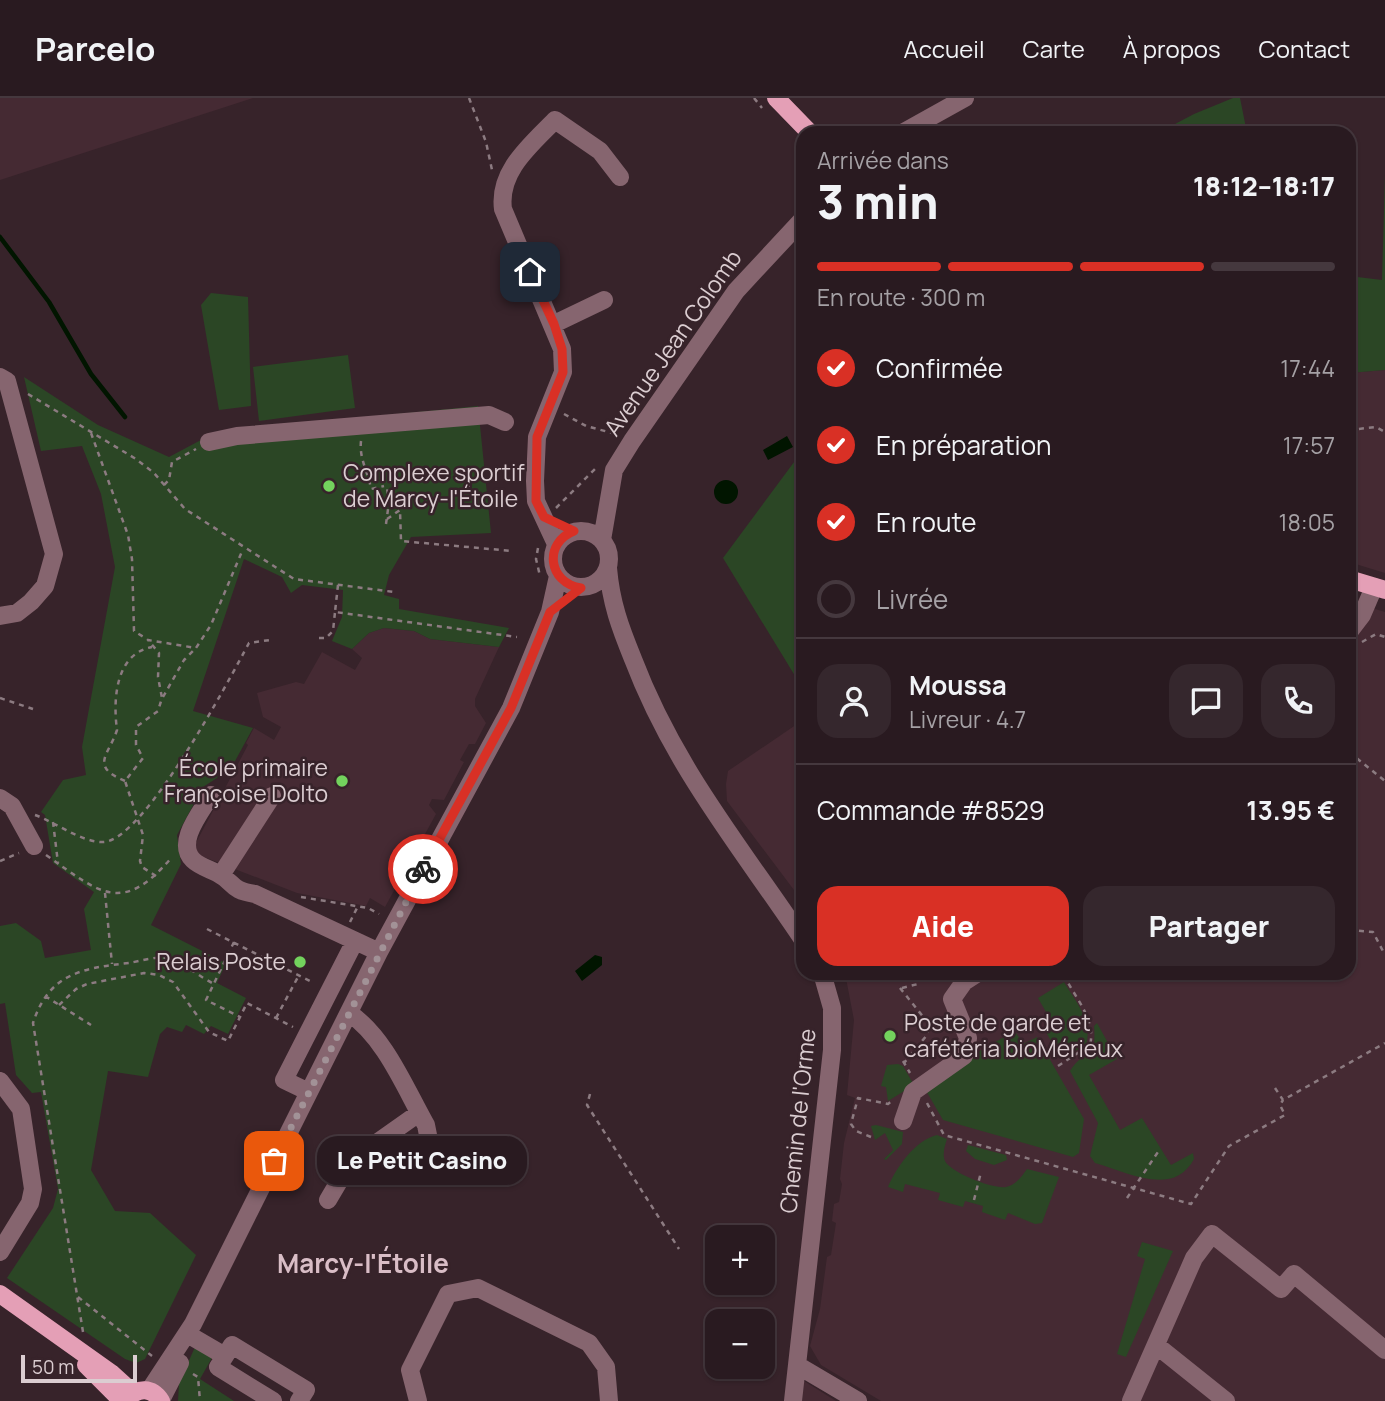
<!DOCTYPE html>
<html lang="fr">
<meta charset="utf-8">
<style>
:root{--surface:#291a20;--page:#35272d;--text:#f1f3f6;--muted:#a5a1a5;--line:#45383e;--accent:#d93025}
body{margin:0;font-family:Manrope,sans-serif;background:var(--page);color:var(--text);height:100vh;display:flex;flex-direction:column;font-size:26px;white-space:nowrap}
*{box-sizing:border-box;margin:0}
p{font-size:23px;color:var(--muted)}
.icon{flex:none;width:38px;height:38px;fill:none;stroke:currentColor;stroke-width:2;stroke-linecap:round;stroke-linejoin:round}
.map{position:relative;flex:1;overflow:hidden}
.sheet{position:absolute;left:796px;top:28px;width:560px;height:854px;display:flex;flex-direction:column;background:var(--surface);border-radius:21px;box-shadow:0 2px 5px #0004,0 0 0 2px var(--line)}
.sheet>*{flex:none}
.fabs{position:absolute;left:705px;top:1127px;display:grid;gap:14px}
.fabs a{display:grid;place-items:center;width:70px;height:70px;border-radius:14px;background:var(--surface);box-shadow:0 2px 5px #0004,0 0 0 2px var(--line);font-size:35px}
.scale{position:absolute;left:21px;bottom:18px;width:116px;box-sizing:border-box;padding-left:7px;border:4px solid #dbcdd1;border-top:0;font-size:19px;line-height:24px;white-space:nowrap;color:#dbcdd1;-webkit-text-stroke:5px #37232a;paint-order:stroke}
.pin{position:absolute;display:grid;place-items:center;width:60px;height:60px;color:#fff;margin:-30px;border-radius:14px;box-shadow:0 4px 10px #0006}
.courier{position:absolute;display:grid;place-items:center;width:70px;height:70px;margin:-35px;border:5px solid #d93025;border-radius:50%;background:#fff;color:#222;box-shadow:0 2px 9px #0007}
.bubble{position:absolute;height:49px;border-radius:21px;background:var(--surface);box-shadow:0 2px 5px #0004,0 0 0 2px var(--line);font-size:23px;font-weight:800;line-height:49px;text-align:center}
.head em{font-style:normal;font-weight:800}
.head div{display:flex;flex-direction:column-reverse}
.head{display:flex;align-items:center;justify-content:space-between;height:119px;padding:0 21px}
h1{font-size:46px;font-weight:800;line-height:52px}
.bar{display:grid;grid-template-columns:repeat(4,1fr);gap:10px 7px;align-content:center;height:84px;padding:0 21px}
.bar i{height:9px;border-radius:5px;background:var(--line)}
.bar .active{background:var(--accent)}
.bar p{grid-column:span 4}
.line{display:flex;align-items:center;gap:18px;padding:0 21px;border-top:2px solid var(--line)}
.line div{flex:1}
.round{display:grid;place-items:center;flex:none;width:74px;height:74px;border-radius:21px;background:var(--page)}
ol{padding:0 21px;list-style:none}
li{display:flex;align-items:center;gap:21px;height:77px}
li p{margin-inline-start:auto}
li .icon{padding:7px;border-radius:50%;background:var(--accent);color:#fff;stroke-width:4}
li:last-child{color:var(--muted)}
li i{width:38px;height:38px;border:4px solid var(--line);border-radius:50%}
.primary-button{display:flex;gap:14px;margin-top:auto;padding:14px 21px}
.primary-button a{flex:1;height:80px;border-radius:21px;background:var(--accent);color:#fff;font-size:28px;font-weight:800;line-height:80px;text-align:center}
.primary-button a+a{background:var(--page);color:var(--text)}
header{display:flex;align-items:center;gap:42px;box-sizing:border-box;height:98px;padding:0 35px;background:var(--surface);border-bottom:2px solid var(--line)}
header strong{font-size:33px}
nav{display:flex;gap:38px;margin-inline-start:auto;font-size:24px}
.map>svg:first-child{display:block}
.built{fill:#452a33}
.green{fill:#2b4625}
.water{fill:#011500}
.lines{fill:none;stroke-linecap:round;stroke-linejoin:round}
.stream{stroke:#011500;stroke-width:4.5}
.path{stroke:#8c7b81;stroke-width:2.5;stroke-dasharray:5 5;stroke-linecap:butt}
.minor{stroke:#86656f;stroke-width:18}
.major{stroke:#e49fb6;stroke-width:18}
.done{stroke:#a29297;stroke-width:7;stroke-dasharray:0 12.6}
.route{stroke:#d93025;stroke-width:9}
.poi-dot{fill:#73d25d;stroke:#37232a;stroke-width:2.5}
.labels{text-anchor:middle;stroke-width:5;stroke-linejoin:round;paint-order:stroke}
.street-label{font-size:23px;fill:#dbcdd1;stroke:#37232a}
.poi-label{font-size:23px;fill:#dbcdd1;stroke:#37232a;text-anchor:start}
.quarter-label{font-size:26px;font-weight:bold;fill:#d9bdc6;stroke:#37232a}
</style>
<header>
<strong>Parcelo</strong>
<nav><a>Accueil</a><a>Carte</a><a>À propos</a><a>Contact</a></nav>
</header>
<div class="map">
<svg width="1385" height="1303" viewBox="0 0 1385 1303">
<rect width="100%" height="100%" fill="#37232a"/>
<path class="built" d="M 0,0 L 253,0 L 0,82 Z
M 1385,272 L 1385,475 L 1349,464 L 1349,275 Z
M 1349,503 L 1385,514 L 1385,1303 L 881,1303 L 821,1267 L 810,1248 L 820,1211 L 827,1159 L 831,1157 L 836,1125 L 832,1123 L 834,1106 L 839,1104 L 842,1086 L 840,1081 L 844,1045 L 855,1000 L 847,997 L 854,922 L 845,875 L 1349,875 Z
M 384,530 L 414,533 L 430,541 L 499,549 L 475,601 L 475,608 L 486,625 L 475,646 L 469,646 L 460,662 L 464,664 L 444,702 L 432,701 L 429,707 L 436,716 L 385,809 L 370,800 L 366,808 L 297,795 L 191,754 L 248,647 L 246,645 L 254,630 L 274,642 L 281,629 L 263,619 L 257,595 L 296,584 L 304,586 L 322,554 L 355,572 L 362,560 L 352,551 L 369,535 Z
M 803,622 L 803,804 L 727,703 L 726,686 L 728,673 Z
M 804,1283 L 836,1303 L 802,1303 Z"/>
<path class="green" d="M 1233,0 L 1240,0 L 1247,35 L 1158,35 L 1194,16 Z
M 1385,77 L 1385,272 L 1349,275 L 1349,178 L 1382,182 Z
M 211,195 L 248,199 L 251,308 L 219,312 L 201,207 Z
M 348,257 L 355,310 L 259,323 L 253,269 Z
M 24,279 L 98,327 L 169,359 L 216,334 L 478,308 L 491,435 L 411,439 L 389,477 L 384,497 L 399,501 L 399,511 L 509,530 L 499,549 L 430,541 L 414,533 L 384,530 L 369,535 L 352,551 L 332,543 L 342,519 L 343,492 L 302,487 L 291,495 L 282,479 L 244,461 L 193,613 L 253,630 L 228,676 L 222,673 L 217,680 L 203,689 L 177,737 L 181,766 L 151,827 L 226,865 L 217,885 L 246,900 L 228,936 L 211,928 L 204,936 L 186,927 L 182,934 L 167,929 L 160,936 L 148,979 L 108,973 L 91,1072 L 115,1113 L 150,1115 L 196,1157 L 145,1261 L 136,1265 L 125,1261 L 7,1180 L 53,1110 L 58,1091 L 41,994 L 32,995 L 16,977 L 5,905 L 0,906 L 0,828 L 16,825 L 41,843 L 45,860 L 91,852 L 84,811 L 94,794 L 53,765 L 45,717 L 41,714 L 63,682 L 86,677 L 82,649 L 115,469 L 101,396 L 82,348 L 41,353 Z
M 803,352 L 803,591 L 723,460 Z
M 1064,884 C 1076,904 1093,923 1086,947 L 1061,961 L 1046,934 L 1054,928 L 1038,900 Z
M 1097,925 L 1117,961 L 1089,977 L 1120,1032 L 1142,1020 L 1171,1067 L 1193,1055 L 1194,1061 C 1173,1100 1128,1074 1095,1065 L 1090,1058 L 1098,1025 L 1070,973 C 1085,949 1097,963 1094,928 Z
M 1015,933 L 1023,946 L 1037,939 L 1084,1021 L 1079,1055 L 1073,1059 L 943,1022 L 925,991 L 974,956 Z
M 898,966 L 903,968 L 914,987 L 888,1003 L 886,989 L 881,988 L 887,967 Z
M 876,1027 L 903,1034 L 902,1046 L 886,1062 L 884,1061 L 893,1052 L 885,1035 L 875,1042 L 871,1028 Z
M 937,1037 L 947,1041 C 945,1047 942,1056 945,1063 C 951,1075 993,1091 1006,1089 C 1016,1087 1022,1078 1027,1071 L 1059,1079 L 1042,1125 L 1035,1126 L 1008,1115 L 1005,1122 L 982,1114 L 983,1108 L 965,1103 L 963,1109 L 938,1102 L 940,1095 L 905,1086 L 903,1094 L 888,1089 C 896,1070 915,1042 937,1037 Z
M 968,1047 L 1006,1057 L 1007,1062 L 994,1067 L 975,1061 L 966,1053 Z
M 1142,1144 L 1173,1153 L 1126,1259 L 1117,1256 L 1145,1161 L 1137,1158 Z
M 195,1249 L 213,1258 L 200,1281 L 234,1303 L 178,1303 L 179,1285 Z"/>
<path class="water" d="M 787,338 L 793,349 L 768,362 L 763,352 Z
M714 394a12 12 0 1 1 24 0a12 12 0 1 1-24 0Z
M 595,857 L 602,859 L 602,867 L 582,883 L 575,873 Z"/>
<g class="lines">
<path class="stream" d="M 0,139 L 49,204 L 91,276 L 125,319"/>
<path class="path" d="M 469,0 L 486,44 L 492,72
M 754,0 L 762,10
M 955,35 L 971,28 L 979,35
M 28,296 L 136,361 L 154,375 L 185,411 L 294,481 L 394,494
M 564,316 L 586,328 L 616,336
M 1349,332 L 1376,329 L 1385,334
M 91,335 L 128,437 L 132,461 L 134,533 L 147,541
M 361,343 C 359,361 368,373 371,391 L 384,388
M 164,387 L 169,382 L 172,364 L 196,351
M 556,410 L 598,368
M 387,421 L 400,412 L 401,443 L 512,453
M 386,426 L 389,404 L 387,390
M 538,450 L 536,461 L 540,478
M 338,487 L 335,514 L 517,539
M 319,540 L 326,540 L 333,533 L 335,514
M 1362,544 L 1376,536 L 1385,539
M 163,599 L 184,562 L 196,550
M 0,600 L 33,611
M 1349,654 L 1385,683
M 1349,679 L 1357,660
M 125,683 C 89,668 109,657 117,632 C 113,602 115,556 152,549
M 35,717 C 55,724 82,745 104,744 C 145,741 229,582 249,545 L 270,542
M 53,724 L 58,765
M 46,757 C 100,795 122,818 172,759
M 0,763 L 19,755
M 156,778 L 142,769 L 140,763 L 143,737 L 125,683 L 143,660 L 136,647 L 136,629 L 158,613 L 162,600 L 158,579 L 159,555 L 148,542 L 196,550 L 211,527 L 243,451
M 105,795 L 112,866
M 301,799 L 368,810 L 379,816
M 350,824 L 358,808
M 207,831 L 314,885
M 1349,832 L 1373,834 L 1385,857
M 234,844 L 206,902 L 240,919
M 900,890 L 929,926 L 927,937 L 904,965
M 902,890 L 918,886 L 922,875
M 45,898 L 91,927
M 59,907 L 76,891 L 87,886 L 144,875 L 159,877 L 173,884 L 209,934 L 228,943 L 247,905 L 293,929
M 276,920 L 299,877
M 903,963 L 910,975
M 1058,968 L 1090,947 C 1096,924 1078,903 1067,883
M 1275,990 L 1283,1002 L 1385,945
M 590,996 L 587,1007 L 679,1151
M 927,1005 L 944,1037 L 1191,1106 L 1229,1048 L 1285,1017 L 1280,1007 L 1283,1002
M 871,1039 L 856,1033 L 851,1026 L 858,1000 L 888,1006 L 892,1003
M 1127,1100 L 1160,1051
M 974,1102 L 981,1074
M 78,1199 L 152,1258
M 83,1234 L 33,925 C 49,875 83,870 129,865 C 140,863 156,858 167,860 C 182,864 200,879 214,886
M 193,1276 L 198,1279 L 200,1303"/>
<path class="minor" d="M 902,35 L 965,0
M 554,226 L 604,202
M 0,279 L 7,283 L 54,456 L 45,488 L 31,504 L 17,515 L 0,518
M 209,344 L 237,338 L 489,317 L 505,324
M553 461a28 28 0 1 1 56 0a28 28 0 1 1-56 0Z
M 602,442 L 614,372 L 632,343 L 736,193 L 803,121
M 556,446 L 536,403 L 535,383 L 537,339 L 563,274 L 562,251 L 503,111 C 498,73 531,47 555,22 L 600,53 L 620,79
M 608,470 C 611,505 620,529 633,561 C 674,669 740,748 803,842
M 1349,534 L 1362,517 L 1374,489
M 211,697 C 202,713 175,744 193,762 C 199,768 209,771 217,775 C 236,785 229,792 255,796 L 379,854
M 0,700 L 12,708 L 34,748
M 221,777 L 272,698
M 349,915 C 385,939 405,990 426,1027 L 428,1037 L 414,1073
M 0,983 L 21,1011 L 33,1091 L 30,1105 L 0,1154
M 309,994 L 284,982 L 355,843
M 903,1023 L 913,994 L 964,958 L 968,940 L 952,901 L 964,884 L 978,875
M 328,1102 L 351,1063 L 419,1015
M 189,1237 L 225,1258
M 1156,1247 L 1226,1303
M 797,1267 L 858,1303
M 149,1293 L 193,1226 L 379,854 L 511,610 L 550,514 L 558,478
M 161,1302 L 180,1265
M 273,1303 L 218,1269 L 232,1247 L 306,1292 L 299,1303
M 418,1303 L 410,1272 L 448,1196 L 478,1190 L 589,1245 L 606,1269 L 609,1303
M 793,1303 L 832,952 L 832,910 L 822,875
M 1131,1303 L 1194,1160 L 1212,1136 L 1281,1191 L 1294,1176 L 1385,1252"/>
<path class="major" d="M 776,0 L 810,35
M 1349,481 L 1385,492
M 0,1196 L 111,1275 L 133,1295
M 86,1267 L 122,1303
M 127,1301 C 138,1289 152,1289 161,1303"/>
</g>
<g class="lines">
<path class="done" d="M 274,1063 L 423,771"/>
<path class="route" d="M 423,771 L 511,610 L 550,514 L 581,490 C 548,485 543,445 574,433 L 544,419 L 536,403 L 537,339 L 563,274 L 562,251 L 554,226 L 530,174"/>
</g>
<g class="poi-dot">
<circle cx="329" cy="388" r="7"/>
<circle cx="342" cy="683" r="7"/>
<circle cx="300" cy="864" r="7"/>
<circle cx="890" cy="938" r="7"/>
</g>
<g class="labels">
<g class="street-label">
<text transform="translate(673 245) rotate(-55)" y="8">Avenue Jean Colomb</text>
<text transform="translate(798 1023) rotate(-84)" y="8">Chemin de l'Orme</text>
</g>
<g class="poi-label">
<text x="343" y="383">Complexe sportif<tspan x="343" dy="26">de Marcy-l'Étoile</tspan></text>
<text x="328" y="678" text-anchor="end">École primaire<tspan x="328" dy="26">Françoise Dolto</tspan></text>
<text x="286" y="872" text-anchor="end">Relais Poste</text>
<text x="904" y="933">Poste de garde et<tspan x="904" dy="26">cafétéria bioMérieux</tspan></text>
</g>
<g class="quarter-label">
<text x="363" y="1175">Marcy-l'Étoile</text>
</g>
</g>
</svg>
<div class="fabs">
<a>+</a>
<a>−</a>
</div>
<div class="scale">50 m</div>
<div class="pin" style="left:274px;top:1063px;background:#ea580c"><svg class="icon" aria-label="bag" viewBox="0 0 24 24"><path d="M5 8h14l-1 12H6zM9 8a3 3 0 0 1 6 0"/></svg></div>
<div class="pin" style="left:530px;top:174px;background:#1f2937"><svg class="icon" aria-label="home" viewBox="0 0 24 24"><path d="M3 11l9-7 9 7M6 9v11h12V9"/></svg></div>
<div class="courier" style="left:423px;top:771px"><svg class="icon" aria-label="bike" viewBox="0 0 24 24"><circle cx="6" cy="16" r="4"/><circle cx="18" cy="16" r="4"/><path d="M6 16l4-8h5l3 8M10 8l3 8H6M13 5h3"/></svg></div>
<div class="bubble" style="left:317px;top:1038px;width:210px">Le Petit Casino</div>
<section class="sheet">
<div class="head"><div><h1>3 min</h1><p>Arrivée dans</p></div><em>18:12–18:17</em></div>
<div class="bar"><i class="active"></i><i class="active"></i><i class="active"></i><i></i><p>En route · 300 m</p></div>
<ol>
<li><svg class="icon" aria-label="check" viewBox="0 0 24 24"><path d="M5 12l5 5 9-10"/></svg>Confirmée<p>17:44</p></li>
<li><svg class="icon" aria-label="check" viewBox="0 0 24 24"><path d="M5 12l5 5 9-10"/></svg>En préparation<p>17:57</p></li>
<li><svg class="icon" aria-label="check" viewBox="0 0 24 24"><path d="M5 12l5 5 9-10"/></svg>En route<p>18:05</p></li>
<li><i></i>Livrée</li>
</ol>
<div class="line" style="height:126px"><a class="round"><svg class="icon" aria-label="person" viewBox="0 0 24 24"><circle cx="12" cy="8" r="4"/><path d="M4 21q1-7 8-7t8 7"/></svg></a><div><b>Moussa</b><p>Livreur · 4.7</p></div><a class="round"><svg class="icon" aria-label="chat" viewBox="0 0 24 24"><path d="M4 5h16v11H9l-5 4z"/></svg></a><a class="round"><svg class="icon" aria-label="phone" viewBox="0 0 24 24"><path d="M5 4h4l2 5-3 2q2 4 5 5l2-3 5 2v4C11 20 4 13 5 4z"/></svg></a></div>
<div class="line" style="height:91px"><div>Commande #8529</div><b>13.95 €</b></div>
<div class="primary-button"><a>Aide</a><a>Partager</a></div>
</section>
</div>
